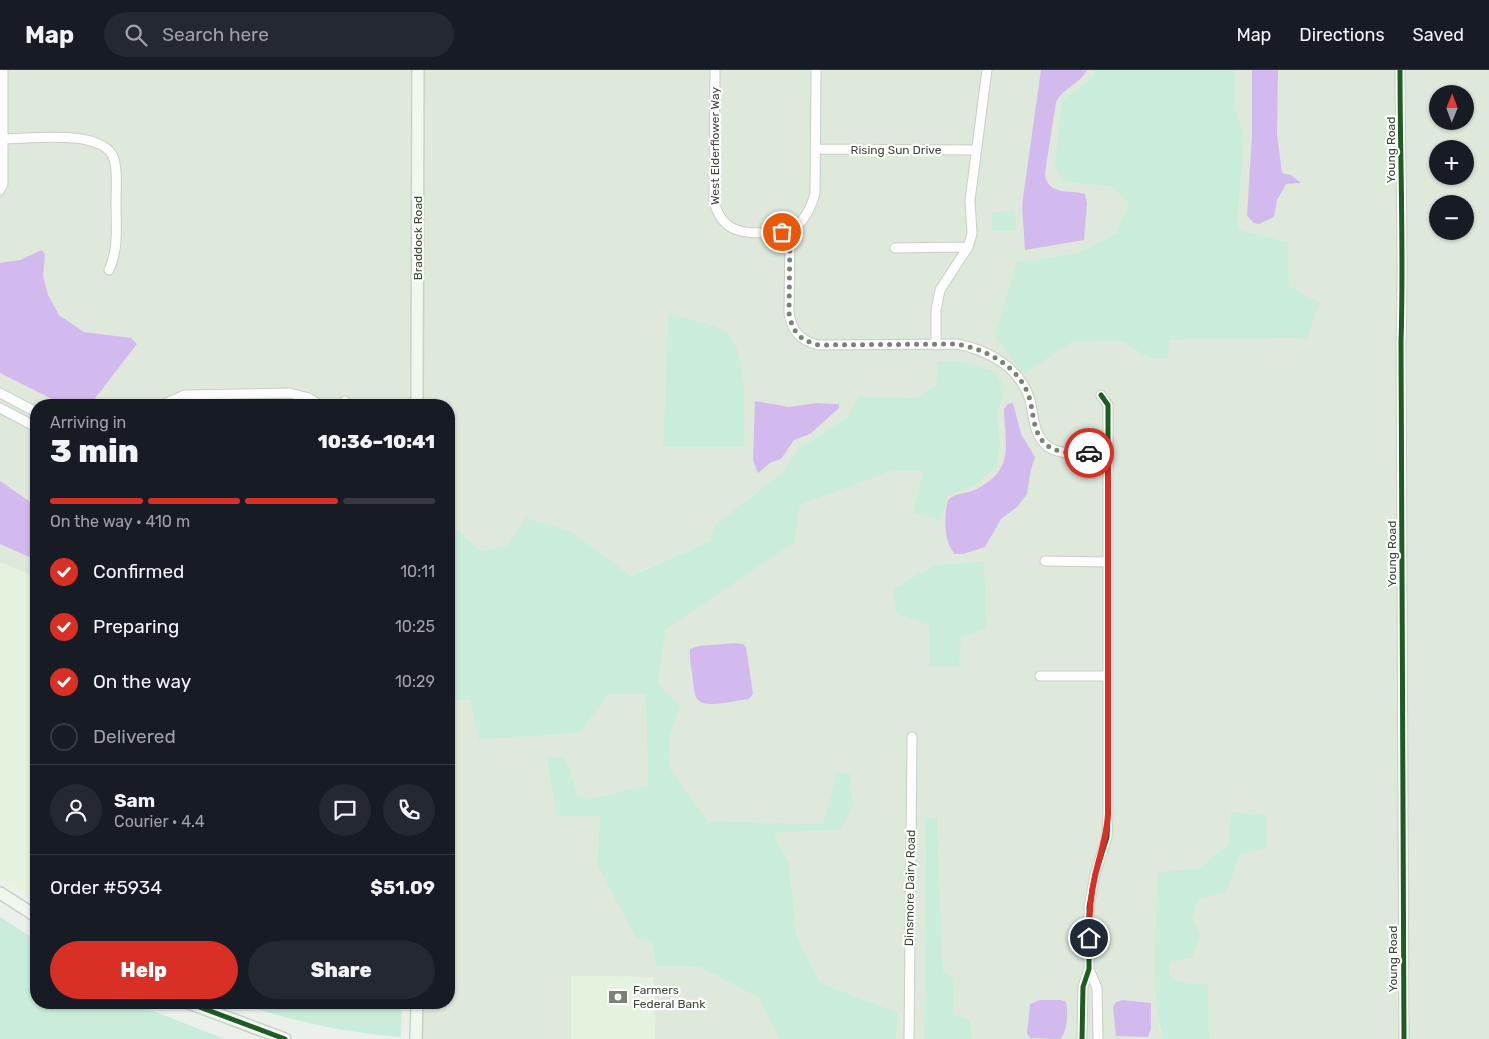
<!DOCTYPE html>
<meta charset="utf-8">
<style>
:root{--surface:#171b24;--page:#242831;--text:#f1f3f6;--muted:#9ea1a6;--line:#363941;--accent:#d93025}
body{margin:0;font-family:Rubik,sans-serif;background:var(--page);color:var(--text);height:100vh;display:flex;flex-direction:column;font-size:19px;white-space:nowrap}
*{box-sizing:border-box;margin:0}
p{font-size:16px;color:var(--muted)}
.icon{flex:none;width:28px;height:28px;fill:none;stroke:currentColor;stroke-width:2;stroke-linecap:round;stroke-linejoin:round}
.map{position:relative;flex:1;overflow:hidden}
.panel{position:absolute;left:30px;top:329px;width:425px;height:610px;display:flex;flex-direction:column;background:var(--surface);border-radius:20px;box-shadow:0 1px 4px #0004}
.panel>*{flex:none}
.needle{width:32px;rotate:1deg}
.buttons{position:absolute;left:1429px;top:15px;display:grid;gap:10px}
.buttons a{display:grid;place-items:center;width:45px;height:45px;border-radius:50%;background:var(--surface);box-shadow:0 1px 4px #0004;font-size:25px}
.pin{position:absolute;display:grid;place-items:center;width:42px;height:42px;color:#fff;margin:-21px;border:2px solid #fff;border-radius:50%;box-shadow:0 1px 5px #0007}
.courier{position:absolute;display:grid;place-items:center;width:50px;height:50px;margin:-25px;border:4px solid #d93025;border-radius:50%;background:#fff;color:#222;box-shadow:0 1px 6px #0007}
.overview em{font-style:normal;font-weight:800}
.overview div{display:flex;flex-direction:column-reverse}
.overview{display:flex;align-items:center;justify-content:space-between;height:85px;padding:0 20px}
h1{font-size:32px;font-weight:800;line-height:38px}
.bar{display:grid;grid-template-columns:repeat(4,1fr);gap:8px 5px;align-content:center;height:60px;padding:0 20px}
.bar i{height:6px;border-radius:4px;background:var(--line)}
.bar .on{background:var(--accent)}
.bar p{grid-column:span 4}
.line{display:flex;align-items:center;gap:12px;padding:0 20px;border-top:1px solid var(--line)}
.line div{flex:1}
.round{display:grid;place-items:center;flex:none;width:52px;height:52px;border-radius:26px;background:var(--page)}
ol{padding:0 20px;list-style:none}
li{display:flex;align-items:center;gap:15px;height:55px}
li p{margin-inline-start:auto}
li .icon{padding:5px;border-radius:50%;background:var(--accent);color:#fff;stroke-width:4}
li:last-child{color:var(--muted)}
li i{width:28px;height:28px;border:2px solid var(--line);border-radius:50%}
.cta{display:flex;gap:10px;margin-top:auto;padding:10px 20px}
.cta a{flex:1;height:58px;border-radius:30px;background:var(--accent);color:#fff;font-size:20px;font-weight:800;line-height:58px;text-align:center}
.cta a+a{background:var(--page);color:var(--text)}
header{display:flex;align-items:center;gap:30px;box-sizing:border-box;height:70px;padding:0 25px;background:var(--surface);border-bottom:1px solid var(--line)}
header strong{font-size:24px}
nav{display:flex;gap:28px;margin-inline-start:auto;font-size:18px}
.search{width:350px;height:45px;background:var(--page);display:flex;align-items:center;gap:12px;box-sizing:border-box;padding:0 18px;border-radius:28px;color:var(--muted);font-size:19px}
.map>svg:first-child{display:block}
.residential{fill:#dee8db;fill-rule:evenodd}
.commercial{fill:#e4f3dd}
.green{fill:#caecda}
.water{fill:#d3baee}
.lines{fill:none;stroke-linecap:round;stroke-linejoin:round}
.street-casing{stroke:#c9cec7;stroke-width:11}
.secondary-casing{stroke:#c6d3c4;stroke-width:14}
.street{stroke:#fcfdfc;stroke-width:9}
.secondary{stroke:#f0f7ee;stroke-width:11}
.cycleway-casing{stroke:#fff;stroke-width:8}
.cycleway{stroke:#1b5e20;stroke-width:5}
.done{stroke:#798275;stroke-width:5;stroke-dasharray:0 9}
.route{stroke:#d93025;stroke-width:6}
.labels{text-anchor:middle;stroke-width:4.5;stroke-linejoin:round;paint-order:stroke}
.street-label{font-size:12px;fill:#3b4636;stroke:#fff}
.poi-label{font-size:12px;fill:#3b4636;stroke:#fff;text-anchor:start}
</style>
<header>
<strong>Map</strong>
<div class="search"><svg class="icon" aria-label="search" viewBox="0 0 24 24"><circle cx="10" cy="10" r="6"/><path d="M15 15l6 6"/></svg>Search here</div>
<nav><a>Map</a><a>Directions</a><a>Saved</a></nav>
</header>
<div class="map">
<svg width="1489" height="969" viewBox="0 0 1489 969">
<rect width="100%" height="100%" fill="#ebf0ea"/>
<path class="residential" d="M 0,0 L 414,0 L 411,335 L 36,335 L 36,507 L 0,492 Z
M 422,0 L 1093,0 L 1093,7 L 1062,31 L 1065,112 L 1114,117 L 1129,134 L 1116,163 L 1077,183 L 1017,192 L 1024,304 L 1072,272 L 1120,271 L 1151,289 L 1168,270 L 1307,268 L 1289,216 L 1288,172 L 1237,159 L 1244,68 L 1235,36 L 1235,0 L 1489,0 L 1489,969 L 1209,969 L 1208,914 L 1179,912 L 1169,904 L 1170,891 L 1191,889 L 1192,849 L 1199,828 L 1225,823 L 1240,785 L 1231,743 L 1229,773 L 1200,798 L 1158,804 L 1159,957 L 1164,969 L 973,969 L 970,950 L 953,944 L 954,908 L 943,901 L 937,747 L 926,748 L 924,969 L 896,969 L 899,943 L 821,913 L 797,867 L 789,793 L 776,770 L 775,763 L 840,760 L 837,703 L 824,754 L 708,751 L 669,697 L 670,665 L 681,636 L 658,615 L 666,559 L 795,472 L 800,435 L 893,401 L 924,401 L 947,427 L 976,414 L 1000,372 L 998,342 L 1005,318 L 937,293 L 936,314 L 918,328 L 859,326 L 848,346 L 797,380 L 784,401 L 714,456 L 710,471 L 630,506 L 570,461 L 481,481 L 449,452 L 449,335 L 421,335 ZM 1438,24 L 1465,24 L 1465,51 L 1438,51 ZM 1438,79 L 1465,79 L 1465,106 L 1438,106 ZM 1438,134 L 1465,134 L 1465,161 L 1438,161 ZM 668,244 L 743,305 L 743,377 L 663,376 ZM 984,491 L 961,567 L 929,597 L 929,555 L 934,495 Z
M 609,624 L 647,624 L 648,715 L 591,729 L 578,725 L 565,687 L 548,687 L 557,746 L 600,746 L 597,794 L 652,873 L 656,896 L 700,897 L 759,928 L 779,969 L 655,969 L 653,907 L 571,906 L 571,969 L 421,969 L 421,933 L 449,932 L 449,631 L 470,630 L 478,670 L 579,663 Z"/>
<path class="commercial" d="M 0,492 L 36,507 L 36,831 L 0,808 Z
M 571,906 L 653,907 L 655,969 L 571,969 Z"/>
<path class="green" d="M 1093,0 L 1235,0 L 1235,36 L 1244,68 L 1237,159 L 1288,172 L 1289,216 L 1320,233 L 1307,268 L 1169,270 L 1168,288 L 1151,289 L 1120,271 L 1072,272 L 1024,304 L 995,267 L 1017,192 L 1077,183 L 1116,163 L 1129,134 L 1114,117 L 1065,112 L 1055,96 L 1062,31 L 1093,7 Z
M 1005,141 L 1015,141 L 1016,161 L 993,161 L 991,143 Z
M 668,244 C 685,249 707,252 723,260 C 749,273 744,351 744,377 L 663,377 Z
M 958,291 L 994,301 L 1005,318 L 998,342 L 1000,372 L 997,396 L 976,414 L 947,427 L 941,451 L 913,442 L 924,401 L 893,401 L 800,435 L 795,472 L 666,559 L 658,614 L 681,636 L 670,665 L 669,697 L 708,751 L 823,754 L 837,703 L 850,704 L 853,735 L 840,760 L 775,763 L 776,770 L 789,793 L 797,867 L 821,913 L 899,943 L 896,969 L 779,969 L 759,928 L 700,897 L 656,896 L 652,873 L 636,868 L 597,794 L 600,746 L 557,746 L 547,687 L 565,687 L 578,725 L 591,729 L 648,715 L 646,624 L 609,624 L 579,663 L 478,670 L 470,630 L 449,631 L 449,452 L 481,481 L 507,475 L 526,448 L 570,461 L 631,506 L 710,471 L 714,456 L 784,401 L 797,380 L 848,346 L 859,326 L 918,328 L 936,314 L 937,292 Z
M 984,491 L 986,559 L 961,567 L 959,596 L 929,597 L 929,555 L 897,544 L 893,520 L 934,495 Z
M 1231,742 L 1266,746 L 1267,777 L 1240,785 L 1226,823 L 1199,828 L 1192,849 L 1201,865 L 1191,889 L 1170,891 L 1169,904 L 1179,912 L 1208,914 L 1209,969 L 1164,969 C 1149,936 1157,843 1158,803 L 1200,798 L 1229,773 Z
M 937,747 L 943,901 L 954,908 L 953,944 L 970,950 L 973,969 L 924,969 L 926,748 Z
M 0,847 L 36,870 L 36,932 L 138,933 L 148,939 L 225,969 L 0,969 Z
M 239,933 L 402,933 L 401,967 C 344,962 293,952 239,933 Z"/>
<path class="water" d="M 1041,0 L 1087,0 C 1080,14 1063,18 1056,32 L 1045,103 C 1047,127 1071,119 1085,124 L 1087,133 L 1084,170 L 1025,180 L 1022,135 Z
M 1252,0 L 1278,0 L 1277,64 L 1282,103 L 1291,105 L 1301,113 L 1286,114 L 1277,130 L 1274,147 L 1259,154 L 1254,153 L 1247,146 L 1252,65 Z
M 42,180 L 45,185 L 43,206 L 48,225 L 59,245 L 84,262 L 131,268 L 137,274 L 90,335 L 64,335 L 0,303 L 0,193 L 20,190 Z
M 755,331 L 789,337 L 817,333 L 836,334 L 839,334 L 839,338 L 810,364 L 794,370 L 781,389 L 770,393 L 758,403 L 753,390 Z
M 1013,333 L 1021,364 L 1035,387 L 1031,399 L 1027,424 L 1017,437 L 1001,449 L 985,477 L 963,484 L 955,484 C 943,472 944,445 948,430 C 956,422 968,424 977,419 C 1015,399 1005,376 1004,339 L 1008,334 Z
M 0,411 L 36,436 L 36,490 L 0,474 Z
M 735,573 L 743,574 L 746,577 L 753,624 L 749,629 C 738,630 705,639 698,630 C 694,626 694,616 693,611 C 692,600 689,590 690,579 L 699,576 Z
M 1040,930 L 1061,930 L 1066,932 C 1068,943 1068,961 1060,969 L 1031,968 L 1027,964 L 1030,934 Z
M 1122,930 L 1151,933 L 1151,959 L 1148,967 L 1116,966 L 1113,937 L 1116,932 Z"/>
<g class="lines">
<g class="street-casing">
<path id="street" d="M 715,0 L 714,130 C 722,171 756,162 790,162
M 816,0 L 815,123 C 811,139 804,152 790,162 L 789,243 C 792,262 800,270 818,275 L 957,274 C 988,280 1020,297 1030,330 C 1034,346 1033,364 1047,376 C 1062,387 1090,383 1108,383
M 1400,0 C 1400,91 1404,182 1401,272 L 1404,969
M 3,69 C 31,69 104,58 114,89 C 118,102 116,119 116,132 C 116,155 119,178 109,200
M 815,79 L 976,80
M 0,120 L 3,114 L 3,0
M 895,178 L 968,177
M 936,275 L 936,240 L 940,220 L 968,177 L 972,164 L 970,130 L 987,0
M 0,323 L 36,342
M 162,335 L 185,325 L 290,323 L 309,328 L 320,335
M 341,335 L 345,331
M 0,338 L 36,357
M 1045,491 L 1108,492
M 1040,606 L 1108,606
M 1089,899 L 1097,918 L 1098,969
M 909,969 L 912,667
M 1082,969 L 1083,917 L 1089,899 L 1089,837 L 1095,805 L 1107,767 L 1108,744 L 1108,335 L 1101,325"/>
</g>
<g class="secondary-casing">
<path id="secondary" d="M 417,335 L 418,0
M 0,823 L 36,846
M 186,932 L 285,969
M 416,969 L 417,932"/>
</g>
<use href="#street" class="street"/>
<use href="#secondary" class="secondary"/>
<g class="cycleway-casing">
<path id="cycleway" d="M 1400,0 C 1400,91 1404,182 1401,272 L 1404,969
M 186,932 L 285,969
M 1082,969 L 1083,917 L 1089,899 L 1089,837 L 1095,805 L 1107,767 L 1108,744 L 1108,335 L 1101,325"/>
</g>
<use href="#cycleway" class="cycleway"/>
</g>
<g class="lines">
<path class="done" d="M 782,162 L 790,162 L 789,243 C 792,262 800,270 818,275 L 957,274 C 988,280 1021,297 1030,330 C 1034,346 1033,365 1048,376 C 1059,384 1076,383 1089,383"/>
<path class="route" d="M 1089,383 L 1108,383 L 1108,744 C 1107,767 1100,784 1095,806 C 1090,827 1089,847 1089,868"/>
</g>
<defs>
<g id="bank-bare" transform="scale(1.5)"><path d="M-6-4H6V4H-6ZM0-2.3a2.3 2.3 0 1 0 0 4.6a2.3 2.3 0 1 0 0-4.6Z" fill="#798275" stroke="#fff" stroke-width="2.5" paint-order="stroke"/></g>
</defs>
<g fill-rule="evenodd">
<use href="#bank-bare" x="618" y="927"/>
</g>
<g class="labels">
<g class="street-label">
<text transform="translate(715 76) rotate(-90)" y="4">West Elderflower Way</text>
<text x="896" y="84">Rising Sun Drive</text>
<text transform="translate(1391 80) rotate(-90)" y="4">Young Road</text>
<text transform="translate(418 168) rotate(-90)" y="4">Braddock Road</text>
<text transform="translate(1392 484) rotate(-90)" y="4">Young Road</text>
<text transform="translate(910 818) rotate(-89)" y="4">Dinsmore Dairy Road</text>
<text transform="translate(1393 889) rotate(-90)" y="4">Young Road</text>
</g>
<g class="poi-label">
<text x="633" y="924">Farmers<tspan x="633" dy="14">Federal Bank</tspan></text>
</g>
</g>
</svg>
<div class="buttons">
<a><svg class="needle" viewBox="-14 -14 28 28"><path d="M0-13l5 13h-10z" fill="#e53935"/><path d="M0 13l5-13h-10z" fill="#9ea1a6"/></svg></a>
<a>+</a>
<a>−</a>
</div>
<div class="pin" style="left:782px;top:162px;background:#ea580c"><svg class="icon" aria-label="bag" viewBox="0 0 24 24"><path d="M5 8h14l-1 12H6zM9 8a3 3 0 0 1 6 0"/></svg></div>
<div class="pin" style="left:1089px;top:868px;background:#1f2937"><svg class="icon" aria-label="home" viewBox="0 0 24 24"><path d="M3 11l9-7 9 7M6 9v11h12V9"/></svg></div>
<div class="courier" style="left:1089px;top:383px"><svg class="icon" aria-label="car" viewBox="0 0 24 24"><path d="M5 17H2v-5l4-1 3-4h7l3 4 3 1v5h-3M9 17h6M6 11h13"/><circle cx="7" cy="17" r="2"/><circle cx="17" cy="17" r="2"/></svg></div>
<section class="panel">
<div class="overview"><div><h1>3 min</h1><p>Arriving in</p></div><em>10:36–10:41</em></div>
<div class="bar"><i class="on"></i><i class="on"></i><i class="on"></i><i></i><p>On the way · 410 m</p></div>
<ol>
<li><svg class="icon" aria-label="check" viewBox="0 0 24 24"><path d="M5 12l5 5 9-10"/></svg>Confirmed<p>10:11</p></li>
<li><svg class="icon" aria-label="check" viewBox="0 0 24 24"><path d="M5 12l5 5 9-10"/></svg>Preparing<p>10:25</p></li>
<li><svg class="icon" aria-label="check" viewBox="0 0 24 24"><path d="M5 12l5 5 9-10"/></svg>On the way<p>10:29</p></li>
<li><i></i>Delivered</li>
</ol>
<div class="line" style="height:90px"><a class="round"><svg class="icon" aria-label="person" viewBox="0 0 24 24"><circle cx="12" cy="8" r="4"/><path d="M4 21q1-7 8-7t8 7"/></svg></a><div><b>Sam</b><p>Courier · 4.4</p></div><a class="round"><svg class="icon" aria-label="chat" viewBox="0 0 24 24"><path d="M4 5h16v11H9l-5 4z"/></svg></a><a class="round"><svg class="icon" aria-label="phone" viewBox="0 0 24 24"><path d="M5 4h4l2 5-3 2q2 4 5 5l2-3 5 2v4C11 20 4 13 5 4z"/></svg></a></div>
<div class="line" style="height:65px"><div>Order #5934</div><b>$51.09</b></div>
<div class="cta"><a>Help</a><a>Share</a></div>
</section>
</div>
